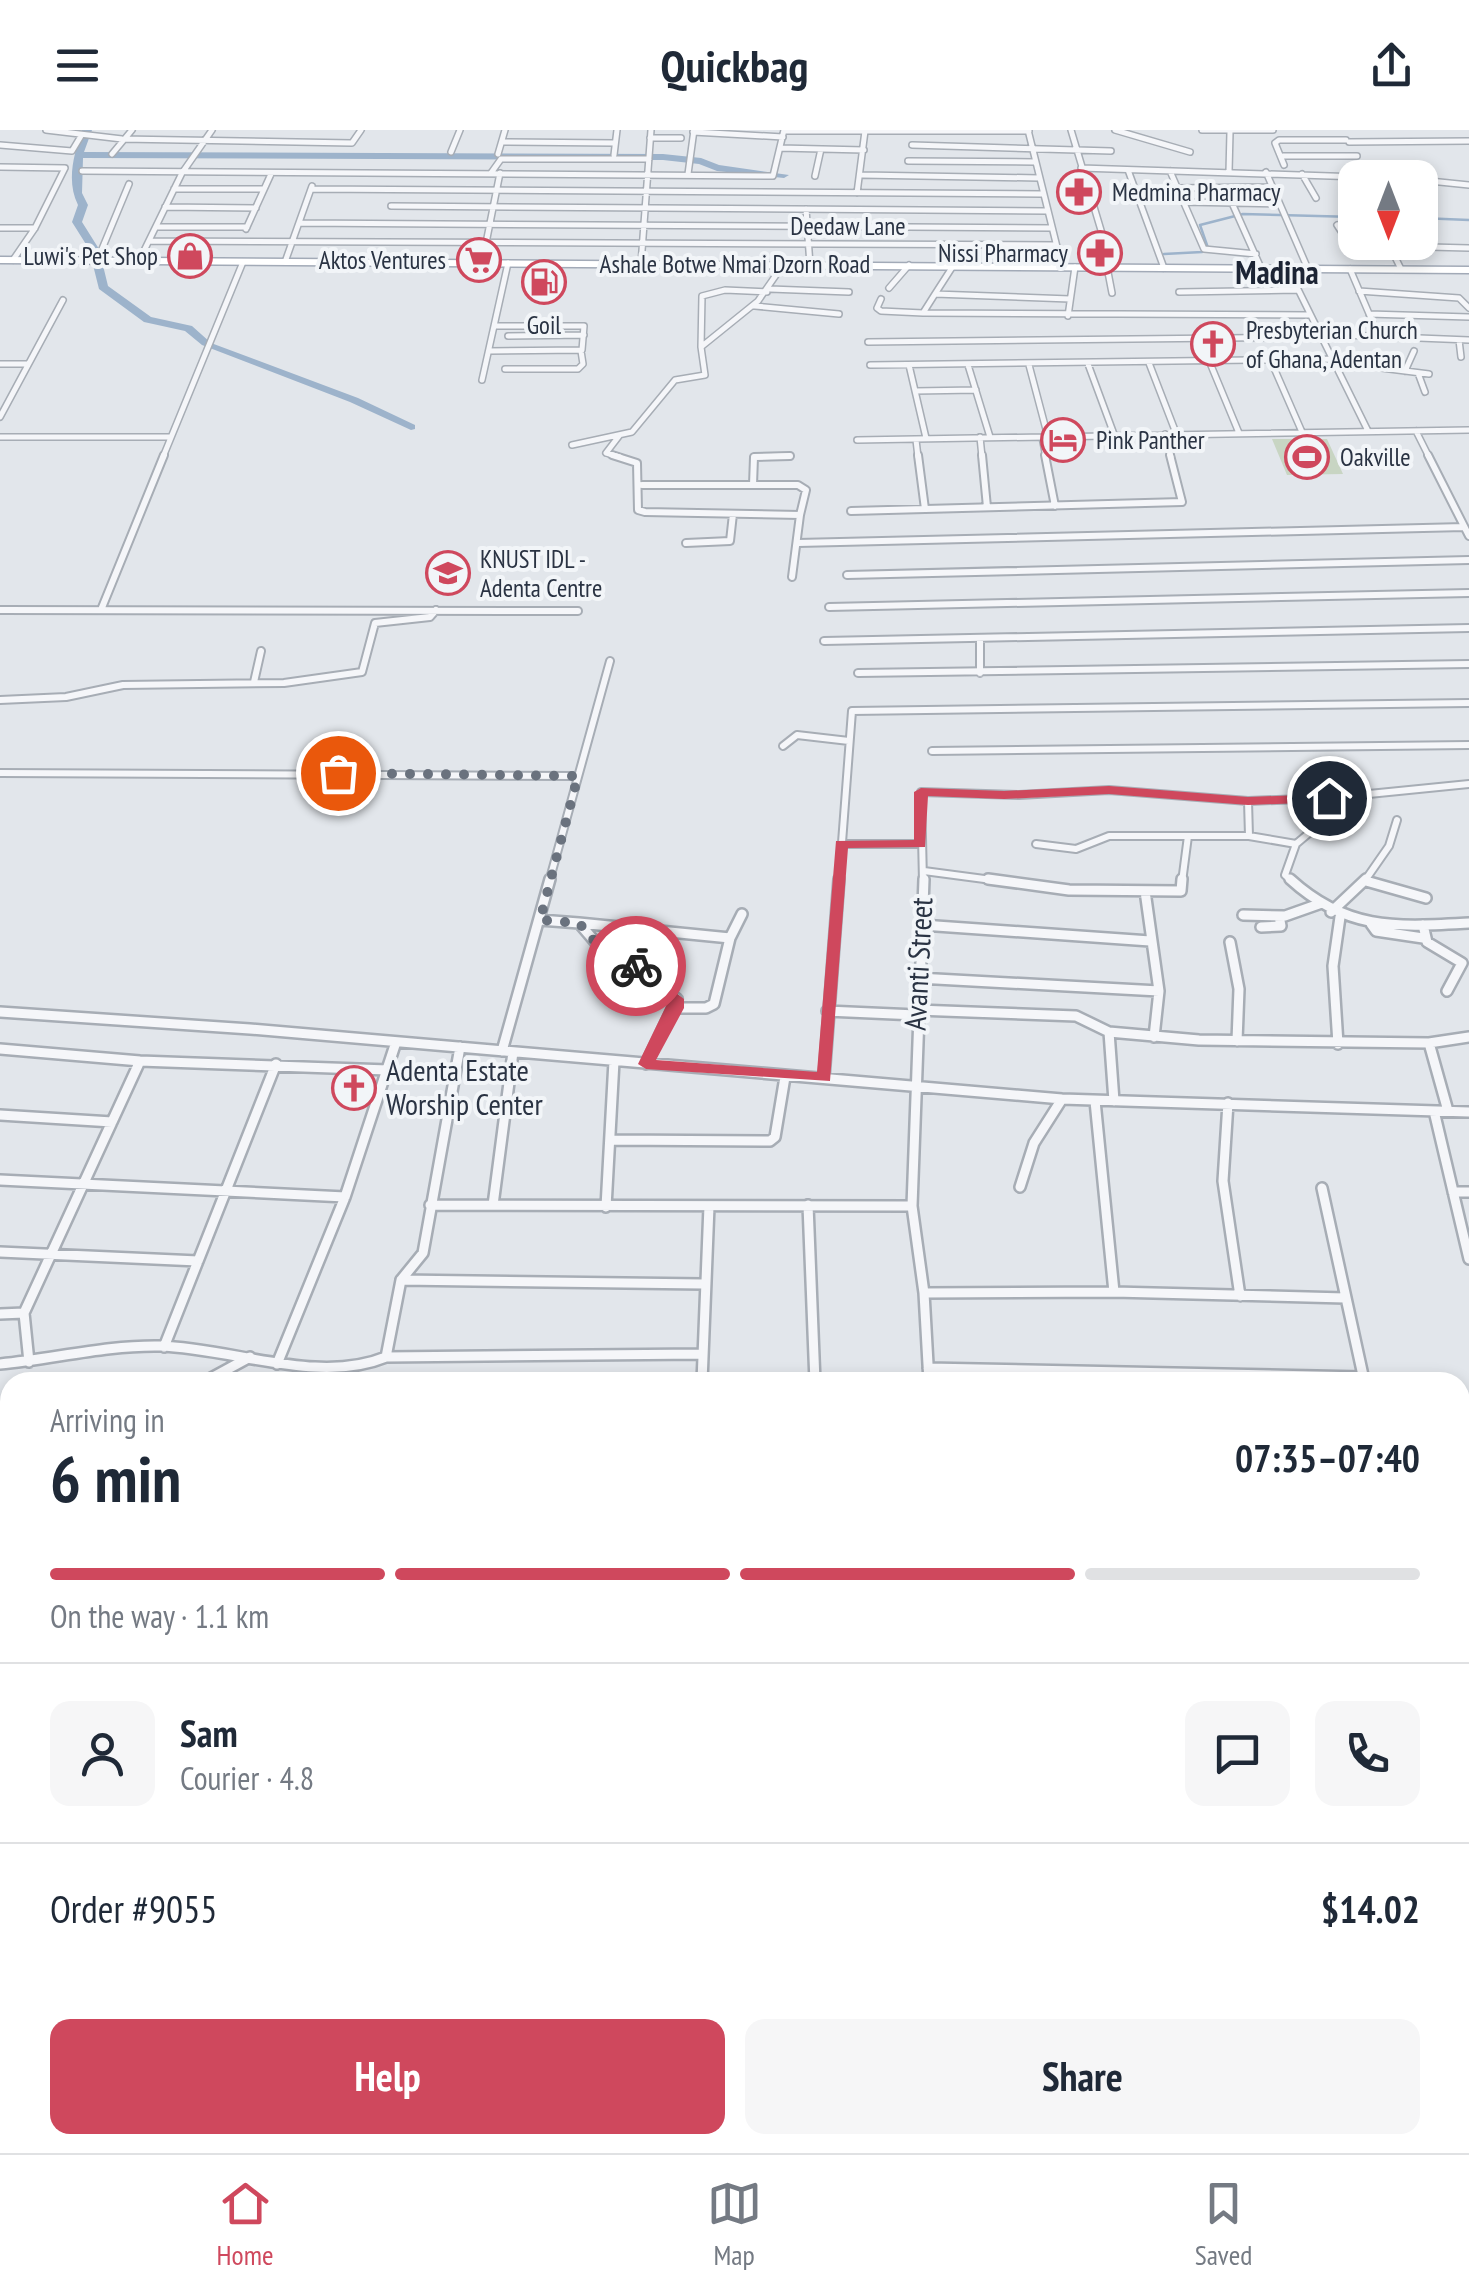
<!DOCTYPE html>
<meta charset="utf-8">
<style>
:root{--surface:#fff;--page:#f6f6f7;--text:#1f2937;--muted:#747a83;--line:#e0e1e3;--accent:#cf485d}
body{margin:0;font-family:"PT Sans Narrow",sans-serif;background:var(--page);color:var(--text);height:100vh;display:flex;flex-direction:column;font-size:38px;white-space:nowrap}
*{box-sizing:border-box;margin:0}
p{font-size:32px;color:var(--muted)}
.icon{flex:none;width:55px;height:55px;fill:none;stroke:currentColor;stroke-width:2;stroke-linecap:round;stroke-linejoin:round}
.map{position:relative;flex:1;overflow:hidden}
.sheet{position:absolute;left:0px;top:1242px;width:1470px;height:782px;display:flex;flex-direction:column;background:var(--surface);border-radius:30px 30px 0 0;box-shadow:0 5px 15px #0003}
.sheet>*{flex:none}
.needle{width:65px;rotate:180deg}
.tools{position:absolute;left:1338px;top:30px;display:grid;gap:20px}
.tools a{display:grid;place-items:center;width:100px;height:100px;border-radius:20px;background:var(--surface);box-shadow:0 5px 15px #0003;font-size:50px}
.pin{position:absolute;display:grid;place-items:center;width:85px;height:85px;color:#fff;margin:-42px;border:5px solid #fff;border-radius:50%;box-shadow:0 2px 10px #0007}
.courier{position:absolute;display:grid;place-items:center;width:100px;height:100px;margin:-50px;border:8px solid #cf485d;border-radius:50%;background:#fff;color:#222;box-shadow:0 2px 12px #0007}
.head em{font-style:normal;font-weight:600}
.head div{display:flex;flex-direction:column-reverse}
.head{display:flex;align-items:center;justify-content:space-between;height:170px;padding:0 50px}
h1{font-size:65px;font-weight:600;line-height:75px}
.bar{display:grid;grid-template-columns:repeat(4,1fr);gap:15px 10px;align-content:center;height:120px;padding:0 50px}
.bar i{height:12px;border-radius:8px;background:var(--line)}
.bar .selected{background:var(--accent)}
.bar p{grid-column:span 4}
.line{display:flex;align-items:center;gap:25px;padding:0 50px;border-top:2px solid var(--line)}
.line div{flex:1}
.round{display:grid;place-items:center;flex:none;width:105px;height:105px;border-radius:20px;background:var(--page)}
.primary-button{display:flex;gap:20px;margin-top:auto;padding:20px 50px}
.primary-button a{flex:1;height:115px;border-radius:20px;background:var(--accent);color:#fff;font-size:40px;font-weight:600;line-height:115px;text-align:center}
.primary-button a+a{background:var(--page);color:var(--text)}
header{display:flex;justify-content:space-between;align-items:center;height:130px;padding:0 50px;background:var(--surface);font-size:45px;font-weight:600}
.tabs{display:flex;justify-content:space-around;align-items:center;height:140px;border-top:2px solid var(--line);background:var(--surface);font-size:28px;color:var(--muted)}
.tabs a{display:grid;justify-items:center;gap:5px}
.tabs .selected{color:var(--accent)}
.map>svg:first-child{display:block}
.green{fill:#c8d5c3}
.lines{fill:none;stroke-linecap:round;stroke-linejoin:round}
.stream{stroke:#9db3cb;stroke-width:2.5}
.river{fill:#9db3cb;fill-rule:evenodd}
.minor-far3-casing{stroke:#a7adb5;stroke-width:8}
.minor-far2-casing{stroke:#a7adb5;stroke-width:10}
.minor-far1-casing{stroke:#a7adb5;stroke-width:14}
.minor-casing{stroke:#a7adb5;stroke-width:16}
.major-casing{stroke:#a2aab7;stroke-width:9}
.minor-far3{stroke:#f5f6f9;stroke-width:5}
.minor-far2{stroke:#f5f6f9;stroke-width:6}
.minor-far1{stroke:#f5f6f9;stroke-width:9}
.minor{stroke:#f5f6f9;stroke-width:11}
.major{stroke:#fff;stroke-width:6}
.route{fill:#cf485d}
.done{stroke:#6a727e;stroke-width:10;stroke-dasharray:0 18}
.labels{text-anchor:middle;stroke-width:8;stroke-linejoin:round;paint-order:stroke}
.far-poi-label{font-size:25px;fill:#2a3343;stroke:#f2f5f8;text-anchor:start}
.far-street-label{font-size:25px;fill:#2a3343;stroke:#f2f5f8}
.street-label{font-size:30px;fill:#2a3343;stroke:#f2f5f8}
.poi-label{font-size:30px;fill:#2a3343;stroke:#f2f5f8;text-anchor:start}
.far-district-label{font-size:32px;font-weight:bold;fill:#1c2434;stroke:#f2f5f8}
</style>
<header><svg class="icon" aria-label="menu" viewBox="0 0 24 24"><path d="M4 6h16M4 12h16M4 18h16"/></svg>Quickbag<svg class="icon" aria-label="share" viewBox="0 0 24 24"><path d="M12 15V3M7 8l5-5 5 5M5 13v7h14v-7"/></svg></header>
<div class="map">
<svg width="1469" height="2023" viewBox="0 0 1469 2023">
<rect width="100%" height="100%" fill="#e2e6eb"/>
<path class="green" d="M 1272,309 L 1327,309 L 1343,344 L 1287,345 Z
M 300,2015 L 521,2015 L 521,2022 L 299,2020 Z"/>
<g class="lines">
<path class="stream" d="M 1420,88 L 1469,90
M 1164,124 L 1202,122 L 1208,118 L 1200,95 L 1243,84 L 1355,87"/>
<path class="river" d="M 82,0 L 92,0 L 84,22 L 663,24 L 701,28 L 719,35 L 789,45 L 784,48 L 717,41 L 699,34 L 663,30 L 83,28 L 82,63 L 88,75 L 82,92 L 99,119 L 108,156 L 151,187 L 192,196 L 211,213 L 358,268 L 415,295 L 415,299 L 411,300 L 350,272 L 202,215 L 185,201 L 144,192 L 99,159 L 89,119 L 72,92 L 78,75 C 66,51 74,24 82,0 Z"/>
<g class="minor-far3-casing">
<path id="minor-far3" d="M 46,0 L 122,9 L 352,13 L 361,0
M 1028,0 L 1062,137
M 1071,0 L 1112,137
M 1115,0 L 1190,22
M 1202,0 L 1273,0
M 784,1 L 1029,1
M 693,2 L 783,7
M 650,8 L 681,8
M 503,12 L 615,13
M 1349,12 L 1469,11
M 0,15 L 72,21 L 81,6
M 912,15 L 1111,21
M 780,18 L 864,20
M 451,22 L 460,0
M 112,24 L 132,0
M 498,24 L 505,0
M 614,25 L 617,0
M 1283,26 L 1357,26
M 908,31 L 1035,32
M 1284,35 L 1275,13 L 1279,10 L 1346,10
M 0,37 L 65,38 L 35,98 L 13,130
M 1081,38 L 1390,48
M 1128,40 L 1164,138
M 82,41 L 773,46 L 784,0
M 1170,41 L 1204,119 L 1256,124
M 1229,42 L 1230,2
M 1266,42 L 1308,139
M 491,43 L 501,29 L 649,29
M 688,44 L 694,0
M 1302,44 L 1316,68
M 862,45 L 1039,48
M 815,46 L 821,19
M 1420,50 L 1469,55
M 1176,58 L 1270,57
M 174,59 L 263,59
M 311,59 L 1042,64
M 857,63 L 865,1
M 1185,72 L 1278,74
M 1232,73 L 1261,138
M 391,76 L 1047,81
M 165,77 L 256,78
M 806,79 L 810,135
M 300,93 L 1052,98
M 1337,95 L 1350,115 L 1469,118
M 156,97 L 247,97
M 0,98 L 35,98
M 246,99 L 271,44
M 149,111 L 1056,115
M 1389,115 L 1401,139
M 111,131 L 102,119 L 129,54
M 139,131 L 182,43 L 212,0
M 285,132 L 312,56
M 478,133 L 486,113 L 500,43
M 641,134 L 651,0
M 953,136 L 935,164 L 1070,169
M 1107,137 L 1112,163
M 1288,139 L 1368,301
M 1350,139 L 1379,207
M 889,158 L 909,135
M 770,159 L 849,162
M 1359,161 L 1459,168 L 1469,178
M 1179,162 L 1297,160
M 935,164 L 923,183 L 1309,185
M 881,169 L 877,178 L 881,181 L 923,183
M 755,176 L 839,184
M 1369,184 L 1469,187
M 1068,186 L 1075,137
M 1319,204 L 1469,210
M 508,206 L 584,205
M 1459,210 L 1461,227
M 868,212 L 1321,207
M 701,217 L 702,166 L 725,160 L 767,162
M 489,221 L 582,220 L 584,196 L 495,196
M 1271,231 L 1302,302
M 1334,232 L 1429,244
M 1149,233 L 1176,303
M 1210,233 L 1239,303
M 0,234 L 27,234
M 1088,234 L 1115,307
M 870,235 L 1333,229
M 909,235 L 926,308
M 968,235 L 990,307
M 1029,235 L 1048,307
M 505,239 L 578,239 L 583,234 L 581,221
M 1405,241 L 1414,221
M 1418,243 L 1425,262
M 482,250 L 508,133
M 915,261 L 976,260
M 0,287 L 63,170
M 1416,301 L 1429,327
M 1165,304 L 1171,327
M 619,306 L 606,323 L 620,327
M 0,307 L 171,307
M 980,307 L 982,327
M 1042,307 L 1046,327
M 857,310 L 1469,300
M 916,310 L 918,327
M 572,315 L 632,302 L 675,250 L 705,245 L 701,217 L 758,171 L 783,135
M 163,327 L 243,132
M 754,327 L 790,326"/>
</g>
<g class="minor-far2-casing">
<path id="minor-far2" d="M 612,325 L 637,333 L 638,380 L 645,382 L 800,385 L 806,360 L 798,355 L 642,355
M 918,325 L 925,379
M 982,325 L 987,377
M 1045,325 L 1055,376
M 1428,325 L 1469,406
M 753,355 L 754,327 L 790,326
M 851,381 L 1182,372 L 1170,325
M 686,413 L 730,411 L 733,384
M 798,413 L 1464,397
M 847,445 L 1469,430
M 792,447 L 800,385
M 829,477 L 1469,463
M 0,480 L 578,481
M 101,480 L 164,325
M 824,511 L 1469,498
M 980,511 L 980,543
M 858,543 L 1469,534
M 254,552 L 261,521
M 0,570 L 66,567 L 123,555 L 284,553 L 362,542 L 375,493 L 430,487 L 436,480
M 783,616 L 797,605 L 849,611
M 932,621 L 1469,615
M 0,643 L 578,646
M 1249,706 L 1296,714 L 1285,745 L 1293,752
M 841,714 L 921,714
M 1036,714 L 1076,719 L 1109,706 L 1249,706 L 1248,671
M 1296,714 L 1321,693
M 924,741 L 1007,752
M 549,752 L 610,531
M 839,752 L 852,581 L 1469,573
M 923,752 L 921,662 L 1019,665 L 1109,660 L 1248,671 L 1329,668 L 1469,654
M 1182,752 L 1188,706
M 1364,752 L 1389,716 L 1397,690"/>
</g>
<g class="minor-far1-casing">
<path id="minor-far1" d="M 924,749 L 912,1076 L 924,1163 L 929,1252
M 988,749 L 1069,760 L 1181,761 L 1182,749
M 1290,749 C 1347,801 1396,797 1469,793
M 1366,751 L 1426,768
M 1145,761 L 1159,861 L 1154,907
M 1331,782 L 1366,749
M 1243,785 L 1285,786 L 1319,774
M 540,790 L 579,793 L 597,814 L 632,833 L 677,869 L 646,934
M 579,793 L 730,808
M 1371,794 L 1376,801 L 1423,808
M 922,795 L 1150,811
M 1423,795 L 1427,812 L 1462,833 L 1447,861
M 1261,797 L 1281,796 L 1279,786
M 1230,812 L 1239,859 L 1237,911
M 918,848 L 1159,861
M 676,878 L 706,878 L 714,874 L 730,808 L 742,784
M 917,880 L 1076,886 L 1109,902 L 1199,910 L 1429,913 L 1469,907
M 827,881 L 916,885
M 0,882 L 250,899 L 1062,969 L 1469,982
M 1109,902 L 1114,971
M 1429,913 L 1448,981
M 1338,914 L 1333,836 L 1340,787
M 0,919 L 140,931 L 388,940
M 502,921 L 550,749
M 824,948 L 839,749
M 1095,971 L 1114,1162
M 1228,973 L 1223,1051 L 1240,1166
M 1434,981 L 1469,1129
M 0,985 L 112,992
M 612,1010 L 770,1011 L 775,1007 L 785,947
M 0,1050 L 345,1067
M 1020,1057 L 1034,1013 L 1062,969
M 1322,1058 L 1364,1250
M 1453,1062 L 1469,1062
M 430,1075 L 912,1076
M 493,1075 L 513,922
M 808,1075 L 815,1252
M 606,1077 L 614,931
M 0,1122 L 198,1131
M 401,1150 L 423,1123 L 460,917
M 924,1163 L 1114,1162 L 1345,1168
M 0,1184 L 24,1183
M 164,1217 L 276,934
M 386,1227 L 701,1224
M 29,1232 L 24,1183 L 140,931
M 0,1234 C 54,1229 105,1215 160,1216 C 233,1218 318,1255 386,1227 L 401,1150 L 703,1154
M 277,1234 L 345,1067 L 396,912
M 928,1238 L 1363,1247
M 204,1252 L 250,1227
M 702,1252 L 709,1076"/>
</g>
<g class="minor-casing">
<path id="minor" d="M 0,1315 L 10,1314
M 1460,1402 L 1469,1402
M 0,1411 L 10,1411
M 0,1530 L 10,1531
M 1460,1537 L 1469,1538
M 1460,1677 L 1469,1677
M 0,1755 L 10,1755
M 1460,1772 L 1469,1772
M 0,1832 L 10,1832
M 1460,1836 L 1469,1836
M 0,1971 L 10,1920
M 1460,1996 L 1469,1996
M 533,2015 L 533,2023
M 995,2015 L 996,2023
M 1134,2015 L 1135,2023
M 1273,2015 L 1275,2023
M 1416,2015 L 1418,2023
M 152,2023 L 154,2015"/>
</g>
<g class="major-casing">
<path id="major" d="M 0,130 L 1469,140"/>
</g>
<use href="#minor-far3" class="minor-far3"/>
<use href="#minor-far2" class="minor-far2"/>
<use href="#minor-far1" class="minor-far1"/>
<use href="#minor" class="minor"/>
<use href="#major" class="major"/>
</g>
<path class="route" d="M 1109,656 L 1248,667 L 1329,664 L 1336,668 L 1329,672 L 1248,675 L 1109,664 L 1004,669 L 928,666 L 925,717 L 848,718 L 830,951 L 646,939 L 638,934 L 669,870 L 631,839 L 629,836 L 636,832 L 684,869 L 684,878 L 656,930 L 817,942 L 836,711 L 914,710 L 914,662 L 921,658 L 1004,661 Z"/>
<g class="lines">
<path class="done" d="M 338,643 L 578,646 L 540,790 L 579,793 L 597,814 L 636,836"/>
</g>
<defs>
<g id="pharmacy-ring" transform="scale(2.25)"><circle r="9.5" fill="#f2f5f8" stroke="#cf485d" stroke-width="1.5"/><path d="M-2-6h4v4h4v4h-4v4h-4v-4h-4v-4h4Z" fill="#cf485d"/></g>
<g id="shop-ring" transform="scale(2.25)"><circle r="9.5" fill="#f2f5f8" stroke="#cf485d" stroke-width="1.5"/><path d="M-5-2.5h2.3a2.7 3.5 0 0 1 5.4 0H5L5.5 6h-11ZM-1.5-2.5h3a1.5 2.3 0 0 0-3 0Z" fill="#cf485d"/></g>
<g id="supermarket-ring" transform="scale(2.25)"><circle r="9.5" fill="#f2f5f8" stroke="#cf485d" stroke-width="1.5"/><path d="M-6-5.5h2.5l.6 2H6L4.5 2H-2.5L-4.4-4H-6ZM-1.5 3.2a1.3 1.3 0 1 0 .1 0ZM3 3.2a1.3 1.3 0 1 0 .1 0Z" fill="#cf485d"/></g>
<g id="fuel-ring" transform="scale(2.25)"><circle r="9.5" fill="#f2f5f8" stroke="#cf485d" stroke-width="1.5"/><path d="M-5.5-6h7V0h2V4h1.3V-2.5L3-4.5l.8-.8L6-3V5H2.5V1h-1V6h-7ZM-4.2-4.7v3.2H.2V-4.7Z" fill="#cf485d"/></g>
<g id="church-ring" transform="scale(2.25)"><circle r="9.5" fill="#f2f5f8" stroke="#cf485d" stroke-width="1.5"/><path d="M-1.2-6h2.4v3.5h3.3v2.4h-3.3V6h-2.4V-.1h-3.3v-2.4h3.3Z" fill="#cf485d"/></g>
<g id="hotel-ring" transform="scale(2.25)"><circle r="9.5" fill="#f2f5f8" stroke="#cf485d" stroke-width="1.5"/><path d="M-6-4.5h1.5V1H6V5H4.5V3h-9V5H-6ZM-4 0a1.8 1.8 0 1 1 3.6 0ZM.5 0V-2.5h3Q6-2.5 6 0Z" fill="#cf485d"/></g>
<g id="stadium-ring" transform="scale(2.25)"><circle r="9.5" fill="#f2f5f8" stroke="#cf485d" stroke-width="1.5"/><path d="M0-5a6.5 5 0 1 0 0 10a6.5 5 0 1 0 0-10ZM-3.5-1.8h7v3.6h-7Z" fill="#cf485d"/></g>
<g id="university-ring" transform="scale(2.25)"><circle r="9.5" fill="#f2f5f8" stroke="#cf485d" stroke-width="1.5"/><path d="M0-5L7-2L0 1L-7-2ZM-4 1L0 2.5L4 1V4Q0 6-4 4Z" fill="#cf485d"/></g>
</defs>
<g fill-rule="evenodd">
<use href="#pharmacy-ring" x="1079" y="62"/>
<use href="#pharmacy-ring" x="1100" y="123"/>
<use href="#shop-ring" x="190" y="126"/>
<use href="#supermarket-ring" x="479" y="130"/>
<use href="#fuel-ring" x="544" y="152"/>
<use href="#church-ring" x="1213" y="214"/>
<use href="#hotel-ring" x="1063" y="310"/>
<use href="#stadium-ring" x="1307" y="327"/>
<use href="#university-ring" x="448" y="443"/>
<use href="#church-ring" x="354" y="958"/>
</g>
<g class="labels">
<g class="far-poi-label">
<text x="1112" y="71">Medmina Pharmacy</text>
<text x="1068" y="132" text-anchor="end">Nissi Pharmacy</text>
<text x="158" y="135" text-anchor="end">Luwi's Pet Shop</text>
<text x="446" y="139" text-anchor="end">Aktos Ventures</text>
<text x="544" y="204" text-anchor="middle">Goil</text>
<text x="1246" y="209">Presbyterian Church<tspan x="1246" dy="29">of Ghana, Adentan</tspan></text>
<text x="1096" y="319">Pink Panther</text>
<text x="1340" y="336">Oakville</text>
<text x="480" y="438">KNUST IDL -<tspan x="480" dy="29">Adenta Centre</tspan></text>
</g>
<g class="far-street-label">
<text x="848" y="105">Deedaw Lane</text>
<text x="735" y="143">Ashale Botwe Nmai Dzorn Road</text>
</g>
<g class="street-label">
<text transform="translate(919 834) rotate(-87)" y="10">Avanti Street</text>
</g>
<g class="poi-label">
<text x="386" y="951">Adenta Estate<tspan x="386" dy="34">Worship Center</tspan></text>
</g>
<g class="far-district-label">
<text x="1277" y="154">Madina</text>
</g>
</g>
</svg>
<div class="tools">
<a><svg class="needle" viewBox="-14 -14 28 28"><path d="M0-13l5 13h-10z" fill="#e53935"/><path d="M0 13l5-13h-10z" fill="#747a83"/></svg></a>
</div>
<div class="pin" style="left:338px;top:643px;background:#ea580c"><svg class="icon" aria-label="bag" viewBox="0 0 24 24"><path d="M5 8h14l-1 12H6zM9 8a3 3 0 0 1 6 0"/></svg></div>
<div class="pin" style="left:1329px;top:668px;background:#1f2937"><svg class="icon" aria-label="home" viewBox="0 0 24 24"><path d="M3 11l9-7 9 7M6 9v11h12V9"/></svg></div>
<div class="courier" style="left:636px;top:836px"><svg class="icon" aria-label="bike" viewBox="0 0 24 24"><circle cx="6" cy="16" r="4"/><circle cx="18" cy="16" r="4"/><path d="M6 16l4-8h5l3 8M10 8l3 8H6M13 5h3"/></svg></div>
<section class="sheet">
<div class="head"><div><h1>6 min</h1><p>Arriving in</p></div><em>07:35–07:40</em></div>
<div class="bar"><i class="selected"></i><i class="selected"></i><i class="selected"></i><i></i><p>On the way · 1.1 km</p></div>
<div class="line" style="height:180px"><a class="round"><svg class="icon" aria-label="person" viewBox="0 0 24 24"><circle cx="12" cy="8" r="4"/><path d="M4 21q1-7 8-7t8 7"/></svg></a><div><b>Sam</b><p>Courier · 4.8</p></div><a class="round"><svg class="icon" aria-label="chat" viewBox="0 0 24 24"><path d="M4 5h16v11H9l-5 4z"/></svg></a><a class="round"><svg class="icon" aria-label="phone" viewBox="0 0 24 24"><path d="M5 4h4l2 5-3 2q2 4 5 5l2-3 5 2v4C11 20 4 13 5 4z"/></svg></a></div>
<div class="line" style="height:130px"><div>Order #9055</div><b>$14.02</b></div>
<div class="primary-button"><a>Help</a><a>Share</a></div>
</section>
</div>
<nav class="tabs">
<a class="selected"><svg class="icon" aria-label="home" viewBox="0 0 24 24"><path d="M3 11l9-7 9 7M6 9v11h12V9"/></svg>Home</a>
<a><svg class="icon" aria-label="map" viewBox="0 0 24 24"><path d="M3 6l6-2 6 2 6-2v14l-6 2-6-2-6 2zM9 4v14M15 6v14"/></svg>Map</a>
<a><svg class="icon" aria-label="saved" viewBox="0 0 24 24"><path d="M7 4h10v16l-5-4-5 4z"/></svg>Saved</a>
</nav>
